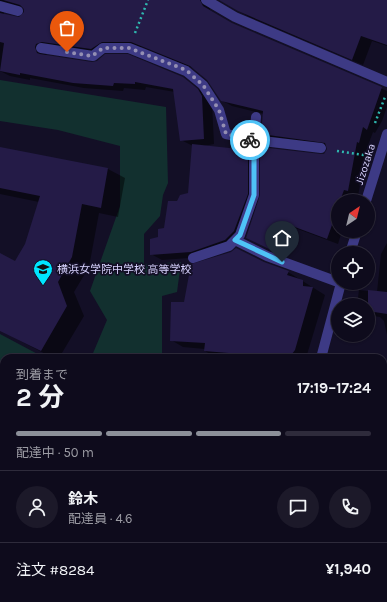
<!DOCTYPE html>
<html lang="ja">
<meta charset="utf-8">
<style>
:root{--surface:#0e0b1c;--page:#1c1929;--text:#f1f3f6;--muted:#9b9ba3;--line:#2e2b3b;--accent:#8c9099}
body{margin:0;font-family:Karla,"Noto Sans JP",sans-serif;background:var(--page);color:var(--text);height:100vh;display:flex;flex-direction:column;font-size:15px;white-space:nowrap}
*{box-sizing:border-box;margin:0}
p{font-size:13px;color:var(--muted)}
.icon{flex:none;width:22px;height:22px;fill:none;stroke:currentColor;stroke-width:2;stroke-linecap:round;stroke-linejoin:round}
.map{position:relative;flex:1;overflow:hidden}
.details{position:absolute;left:0px;top:354px;width:387px;height:248px;display:flex;flex-direction:column;background:var(--surface);border-radius:12px 12px 0 0;box-shadow:0 1px 3px #0004,0 0 0 1px var(--line)}
.details>*{flex:none}
.needle{width:26px;rotate:35deg}
.buttons{position:absolute;left:331px;top:194px;display:grid;gap:8px}
.buttons a{display:grid;place-items:center;width:44px;height:44px;border-radius:50%;background:var(--surface);box-shadow:0 1px 3px #0004,0 0 0 1px var(--line);font-size:20px}
.pin{position:absolute;display:grid;place-items:center;width:34px;height:34px;color:#fff;margin:-41px -17px;border-radius:50% 50% 50% 0;rotate:-45deg;box-shadow:0 0 4px #0007}
.pin .icon{rotate:45deg}
.courier{position:absolute;display:grid;place-items:center;width:40px;height:40px;margin:-20px;border:3px solid #4fc3f7;border-radius:50%;background:#fff;color:#222;box-shadow:0 1px 5px #0007}
.overview em{font-style:normal;font-weight:700}
.overview div{display:flex;flex-direction:column-reverse}
.overview{display:flex;align-items:center;justify-content:space-between;height:68px;padding:0 16px}
h1{font-size:26px;font-weight:700;line-height:30px}
.bar{display:grid;grid-template-columns:repeat(4,1fr);gap:6px 4px;align-content:center;height:48px;padding:0 16px}
.bar i{height:5px;border-radius:3px;background:var(--line)}
.bar .selected{background:var(--accent)}
.bar p{grid-column:span 4}
.line{display:flex;align-items:center;gap:10px;padding:0 16px;border-top:1px solid var(--line)}
.line div{flex:1}
.round{display:grid;place-items:center;flex:none;width:42px;height:42px;border-radius:21px;background:var(--page)}
.map>svg:first-child{display:block}
.green{fill:#12302f}
.shadow{fill:#0007;fill-rule:evenodd}
.building{fill:#241b47}
.lines{fill:none;stroke-linecap:round;stroke-linejoin:round}
.path{stroke:#2fb8b0;stroke-width:2.5;stroke-dasharray:2 3;stroke-linecap:butt}
.service{stroke:#3d3a85;stroke-width:10}
.minor{stroke:#3d3a85;stroke-width:10}
.tertiary{stroke:#3d3a85;stroke-width:10}
.done{stroke:#948fb3;stroke-width:4;stroke-dasharray:0 7.2}
.route{stroke:#4fc3f7;stroke-width:5}
.labels{text-anchor:middle;stroke-width:3.5;stroke-linejoin:round;paint-order:stroke}
.street-label{font-size:11px;fill:#d9d4ff;stroke:#130f26}
.poi-label{font-size:11px;fill:#d9d4ff;stroke:#130f26;text-anchor:start}
</style>
<div class="map">
<svg width="387" height="602" viewBox="0 0 387 602">
<rect width="100%" height="100%" fill="#130f26"/>
<path class="green" d="M 0,80 L 166,107 L 168,183 L 163,195 L 160,216 L 144,234 L 144,264 L 181,262 L 177,292 L 162,296 L 162,353 L 155,358 L 91,358 L 107,320 L 90,291 L 120,206 L 120,146 L 58,130 L 0,121 Z
M 0,334 L 45,358 L 4,358 L 4,420 L 0,418 Z
M 4,535 L 4,598 L 71,598 L 69,602 L 0,602 L 0,540 Z
M 324,598 L 361,598 L 359,602 L 324,602 Z"/>
<path class="shadow" d="M 0,0 L 213,0 L 210,3 L 210,10 L 233,24 L 387,91 L 387,107 L 382,121 L 375,133 L 373,132 L 367,148 L 358,196 L 355,195 L 353,201 L 338,201 L 338,231 L 342,231 L 338,244 L 295,228 L 283,256 L 247,238 L 324,155 L 329,149 L 327,147 L 272,140 L 262,134 L 264,114 L 232,106 L 221,100 L 208,79 L 195,69 L 142,47 L 113,47 L 102,54 L 47,49 L 46,56 L 182,78 L 208,96 L 212,103 L 214,144 L 204,146 L 247,151 L 258,157 L 258,200 L 245,237 L 236,246 L 202,257 L 162,260 L 151,254 L 178,202 L 189,193 L 193,146 L 181,140 L 175,92 L 146,87 L 145,90 L 124,88 L 123,91 L 84,88 L 30,78 L 30,80 L 10,76 L 0,71 ZM 13,5 L 24,8 L 23,17 L 16,18 L 4,15 L 4,11 Z
M 221,0 L 387,0 L 387,46 L 372,41 L 363,65 L 249,17 Z
M 0,148 L 108,169 L 125,178 L 118,217 L 99,213 L 89,267 L 74,292 L 84,316 L 59,358 L 53,358 L 0,330 L 0,254 L 15,263 L 26,245 L 39,202 L 0,194 Z
M 387,243 L 387,335 L 384,321 L 380,317 L 368,315 L 368,305 L 357,305 L 359,290 L 377,292 L 381,254 Z
M 264,263 L 288,272 L 325,295 L 306,358 L 217,358 L 205,351 L 205,349 L 183,347 L 171,340 L 185,303 Z
M 383,387 L 387,390 L 387,410 L 384,427 Z
M 383,496 L 387,497 L 387,540 L 383,538 Z
M 387,553 L 387,602 L 371,602 L 373,598 L 383,598 L 383,563 Z
M 75,598 L 177,598 L 175,602 L 73,602 Z
M 201,598 L 266,598 L 266,602 L 199,602 Z"/>
<path class="building" d="M 3,0 L 200,0 L 203,6 L 232,23 L 382,87 L 367,130 L 363,127 L 359,143 L 357,142 L 348,191 L 344,190 L 340,201 L 338,201 L 338,208 L 327,239 L 284,223 L 273,251 L 246,238 L 260,195 L 260,147 L 321,154 L 324,154 L 327,149 L 325,143 L 261,134 L 263,111 L 221,101 L 207,80 L 190,66 L 131,42 L 102,42 L 91,49 L 42,42 L 36,44 L 35,47 L 37,53 L 40,54 L 92,62 L 97,61 L 105,54 L 128,54 L 183,77 L 198,89 L 202,96 L 204,139 L 180,141 L 173,89 L 135,82 L 135,84 L 114,83 L 113,86 L 73,83 L 20,73 L 20,75 L 0,71 L 4,43 L 0,42 L 0,13 L 19,17 L 24,12 L 24,9 L 20,5 Z
M 219,0 L 387,0 L 387,45 L 361,36 L 352,60 L 238,11 Z
M 192,144 L 248,150 L 248,194 L 234,231 L 225,240 L 191,252 L 150,255 L 150,239 L 158,237 L 158,229 L 164,228 L 168,201 L 177,201 L 180,195 L 188,193 Z
M 0,147 L 108,168 L 101,208 L 82,204 L 72,257 L 58,282 L 67,306 L 41,351 L 0,331 L 0,253 L 15,261 L 25,244 L 40,196 L 0,188 Z
M 236,248 L 264,262 L 289,271 L 287,275 L 303,280 L 303,286 L 313,287 L 295,350 L 289,358 L 204,351 L 205,343 L 170,341 L 171,302 L 184,302 L 191,264 L 231,252 Z
M 368,290 L 387,292 L 387,314 L 368,311 Z"/>
<g class="lines">
<path class="path" d="M 135,33 L 148,0
M 375,123 L 385,97
M 337,151 L 364,155
M 264,602 L 265,598"/>
<path class="service" d="M 206,0 L 235,17 L 387,82
M 0,6 L 18,11
M 41,48 L 93,56 L 103,48 L 129,48 L 186,71 L 203,85 L 219,110 L 226,134 L 254,140 L 321,148
M 235,240 L 267,256 L 338,282
M 193,258 L 229,246 L 240,235 L 254,195 L 254,140 L 256,117"/>
<path class="minor" d="M 0,465 L 4,468"/>
<path class="tertiary" d="M 366,201 L 387,134
M 350,253 L 357,231
M 321,358 L 341,283
M 285,602 L 285,598"/>
</g>
<g class="lines">
<path class="done" d="M 67,52 L 92,56 L 103,48 L 129,48 L 186,70 L 203,85 L 219,110 L 226,134 L 250,140"/>
<path class="route" d="M 250,140 L 254,140 L 254,195 L 240,235 L 235,240 L 282,262"/>
</g>
<defs>
<g id="school-pin" transform="scale(1)"><path d="M0 17L-7.5 6A9.5 9.5 0 1 1 7.5 6Z" fill="#00e5ff" stroke="#130f26"/><path d="M0-5L7-2L0 1L-7-2ZM-4 1L0 2.5L4 1V4Q0 6-4 4Z" fill="#111"/></g>
</defs>
<g fill-rule="evenodd">
<use href="#school-pin" x="43" y="269"/>
</g>
<g class="labels">
<g class="street-label">
<text transform="translate(365 164) rotate(-72)" y="4">Jizozaka</text>
</g>
<g class="poi-label">
<text x="57" y="273">横浜女学院中学校 高等学校</text>
</g>
</g>
</svg>
<div class="buttons">
<a><svg class="needle" viewBox="-14 -14 28 28"><path d="M0-13l5 13h-10z" fill="#e53935"/><path d="M0 13l5-13h-10z" fill="#9b9ba3"/></svg></a>
<a><svg class="icon" aria-label="locate" viewBox="0 0 24 24"><circle cx="12" cy="12" r="6"/><path d="M12 2v4M12 18v4M2 12h4M18 12h4"/></svg></a>
<a><svg class="icon" aria-label="layers" viewBox="0 0 24 24"><path d="M12 4l9 5-9 5-9-5zM3 14l9 5 9-5"/></svg></a>
</div>
<div class="pin" style="left:67px;top:52px;background:#ea580c"><svg class="icon" aria-label="bag" viewBox="0 0 24 24"><path d="M5 8h14l-1 12H6zM9 8a3 3 0 0 1 6 0"/></svg></div>
<div class="pin" style="left:282px;top:262px;background:#1f2937"><svg class="icon" aria-label="home" viewBox="0 0 24 24"><path d="M3 11l9-7 9 7M6 9v11h12V9"/></svg></div>
<div class="courier" style="left:250px;top:140px"><svg class="icon" aria-label="bike" viewBox="0 0 24 24"><circle cx="6" cy="16" r="4"/><circle cx="18" cy="16" r="4"/><path d="M6 16l4-8h5l3 8M10 8l3 8H6M13 5h3"/></svg></div>
<section class="details">
<div class="overview"><div><h1>2 分</h1><p>到着まで</p></div><em>17:19–17:24</em></div>
<div class="bar"><i class="selected"></i><i class="selected"></i><i class="selected"></i><i></i><p>配達中 · 50 m</p></div>
<div class="line" style="height:72px"><a class="round"><svg class="icon" aria-label="person" viewBox="0 0 24 24"><circle cx="12" cy="8" r="4"/><path d="M4 21q1-7 8-7t8 7"/></svg></a><div><b>鈴木</b><p>配達員 · 4.6</p></div><a class="round"><svg class="icon" aria-label="chat" viewBox="0 0 24 24"><path d="M4 5h16v11H9l-5 4z"/></svg></a><a class="round"><svg class="icon" aria-label="phone" viewBox="0 0 24 24"><path d="M5 4h4l2 5-3 2q2 4 5 5l2-3 5 2v4C11 20 4 13 5 4z"/></svg></a></div>
<div class="line" style="height:52px"><div>注文 #8284</div><b>¥1,940</b></div>
</section>
</div>
